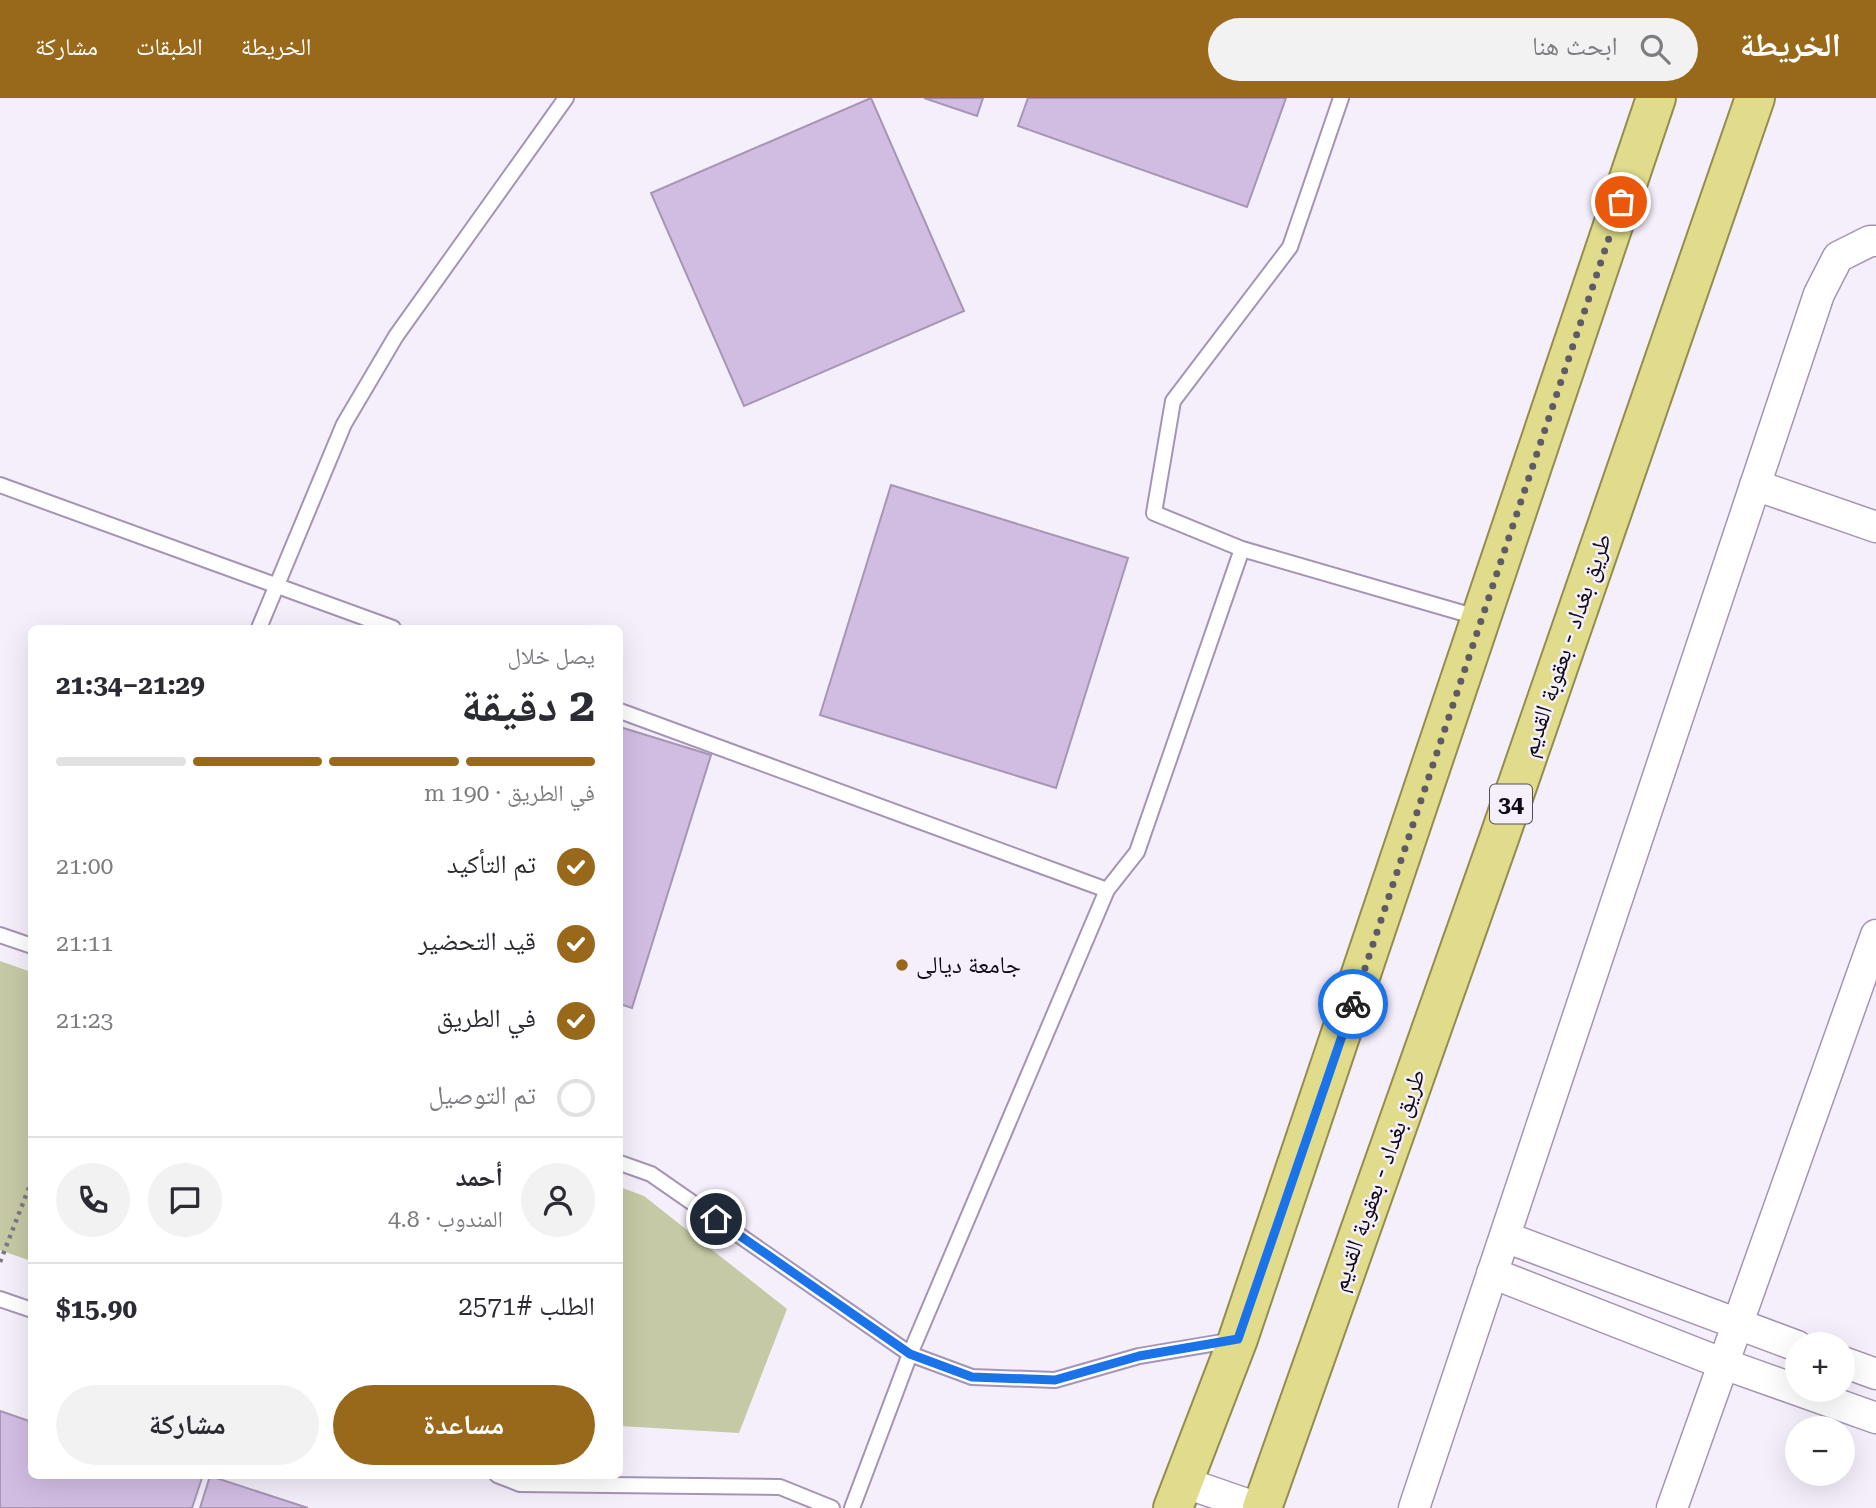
<!DOCTYPE html>
<html lang="ar">
<meta charset="utf-8">
<style>
:root{--surface:#fff;--page:#f2f2f3;--text:#2b2b33;--muted:#7c7c81;--line:#e1e1e2;--accent:#99691b}
body{margin:0;font-family:"Roboto Serif","Noto Naskh Arabic",serif;background:var(--page);color:var(--text);direction:rtl;height:100vh;display:flex;flex-direction:column;font-size:26px;white-space:nowrap}
*{box-sizing:border-box;margin:0}
p{font-size:23px;color:var(--muted)}
.icon{flex:none;width:38px;height:38px;fill:none;stroke:currentColor;stroke-width:2;stroke-linecap:round;stroke-linejoin:round}
.map{position:relative;flex:1;overflow:hidden;direction:ltr}
.sheet{position:absolute;left:28px;top:527px;width:595px;height:854px;display:flex;flex-direction:column;background:var(--surface);border-radius:10px;box-shadow:0 7px 28px #0002;direction:rtl}
.sheet>*{flex:none}
.buttons{position:absolute;left:1785px;top:1234px;display:grid;gap:14px}
.buttons a{display:grid;place-items:center;width:70px;height:70px;border-radius:50%;background:var(--surface);box-shadow:0 7px 28px #0002;font-size:35px}
.pin{position:absolute;display:grid;place-items:center;width:60px;height:60px;color:#fff;margin:-30px;border:4px solid #fff;border-radius:50%;box-shadow:0 2px 7px #0007}
.courier{position:absolute;display:grid;place-items:center;width:70px;height:70px;margin:-35px;border:5px solid #1a73e8;border-radius:50%;background:#fff;color:#222;box-shadow:0 2px 9px #0007}
.summary em{font-style:normal;font-weight:700}
.summary div{display:flex;flex-direction:column-reverse}
.summary{display:flex;align-items:center;justify-content:space-between;height:119px;padding:0 28px}
h1{font-size:46px;font-weight:700;line-height:52px}
.bar{display:grid;grid-template-columns:repeat(4,1fr);gap:10px 7px;align-content:center;height:84px;padding:0 28px}
.bar i{height:9px;border-radius:5px;background:var(--line)}
.bar .selected{background:var(--accent)}
.bar p{grid-column:span 4}
.line{display:flex;align-items:center;gap:18px;padding:0 28px;border-top:2px solid var(--line)}
.line div{flex:1}
.round{display:grid;place-items:center;flex:none;width:74px;height:74px;border-radius:37px;background:var(--page)}
ol{padding:0 28px;list-style:none}
li{display:flex;align-items:center;gap:21px;height:77px}
li p{margin-inline-start:auto}
li .icon{padding:7px;border-radius:50%;background:var(--accent);color:#fff;stroke-width:4}
li:last-child{color:var(--muted)}
li i{width:38px;height:38px;border:4px solid var(--line);border-radius:50%}
.primary-button{display:flex;gap:14px;margin-top:auto;padding:14px 28px}
.primary-button a{flex:1;height:80px;border-radius:42px;background:var(--accent);color:#fff;font-size:28px;font-weight:700;line-height:80px;text-align:center}
.primary-button a+a{background:var(--page);color:var(--text)}
header{display:flex;align-items:center;gap:42px;box-sizing:border-box;height:98px;padding:0 35px;background:var(--accent);color:#fff}
header strong{font-size:33px}
nav{display:flex;gap:38px;margin-inline-start:auto;font-size:24px}
.search{width:490px;height:63px;background:var(--page);display:flex;align-items:center;gap:18px;box-sizing:border-box;padding:0 24px;border-radius:38px;color:var(--muted);font-size:26px}
.map>svg:first-child{display:block}
.green{fill:#c6c9a5}
.building{fill:#d1bde2;stroke:#a696b4;stroke-width:2}
.lines{fill:none;stroke-linecap:round;stroke-linejoin:round}
.service-casing{stroke:#a594b3;stroke-width:18}
.minor-casing{stroke:#a594b3;stroke-width:33}
.trunk-casing{stroke:#938d4f;stroke-width:42}
.path{stroke:#7f7884;stroke-width:4.5;stroke-dasharray:3.5 5;stroke-linecap:butt}
.service{stroke:#fff;stroke-width:14}
.minor{stroke:#fff;stroke-width:30}
.trunk{stroke:#e0dc8b;stroke-width:38}
.done{stroke:#605a66;stroke-width:7;stroke-dasharray:0 12.6}
.route{stroke:#1a73e8;stroke-width:9}
.poi-dot{fill:#99691b;stroke:#f5eefb;stroke-width:2.5}
.labels{text-anchor:middle;stroke-width:5;stroke-linejoin:round;paint-order:stroke}
.shield{fill:#f5eefb;stroke:#554e5a;stroke-width:2}
.shield-label{font-size:23px;font-weight:bold;fill:#100a15}
.street-label{font-size:24px;fill:#100a15;stroke:#f5eefb}
.poi-label{font-size:24px;fill:#100a15;stroke:#f5eefb;text-anchor:start}
</style>
<header>
<strong>الخريطة</strong>
<div class="search"><svg class="icon" aria-label="search" viewBox="0 0 24 24"><circle cx="10" cy="10" r="6"/><path d="M15 15l6 6"/></svg>ابحث هنا</div>
<nav><a>الخريطة</a><a>الطبقات</a><a>مشاركة</a></nav>
</header>
<div class="map">
<svg width="1876" height="1410" viewBox="0 0 1876 1410">
<rect width="100%" height="100%" fill="#f5eefb"/>
<path class="green" d="M 0,863 L 31,874 L 31,1163 L 0,1152 Z
M 620,1089 L 644,1098 L 787,1211 L 739,1335 L 620,1328 Z"/>
<path class="building" d="M 871,0 L 964,213 L 744,308 L 651,95 Z
M 924,0 L 983,0 L 977,18 Z
M 1028,0 L 1286,0 L 1247,109 L 1018,28 Z
M 891,387 L 1128,460 L 1056,690 L 820,617 Z
M 620,629 L 711,657 L 632,910 L 620,906 Z
M 0,1313 L 32,1324 L 32,1377 L 192,1377 L 202,1380 L 192,1410 L 0,1410 Z
M 210,1378 L 308,1410 L 200,1410 Z"/>
<g class="lines">
<g class="service-casing">
<path id="service" d="M 1341,0 L 1290,149 L 1173,303 L 1154,415 L 1242,451 L 1480,520
M 0,387 L 393,530
M 259,530 L 344,326 L 396,238 L 566,0
M 620,613 L 1107,792
M 0,837 L 32,848
M 620,1065 L 651,1076 L 910,1256 L 972,1279 L 1055,1282 L 1139,1258 L 1234,1242
M 0,1201 L 32,1212
M 497,1377 L 520,1386 L 780,1389 L 832,1410
M 852,1410 L 910,1256 L 1107,792 L 1137,754 L 1242,451"/>
</g>
<g class="minor-casing">
<path id="minor" d="M 1755,387 L 1876,429
M 1505,1139 L 1797,1248
M 1492,1175 L 1724,1266 L 1876,1320
M 1843,1264 L 1876,1276
M 1183,1384 L 1258,1410
M 1414,1410 L 1819,196 L 1838,159 L 1870,143 L 1876,143
M 1672,1410 L 1876,837"/>
</g>
<g class="trunk-casing">
<path id="trunk" d="M 1173,1410 L 1238,1241 L 1656,0
M 1262,1410 L 1497,746 L 1755,0"/>
</g>
<path class="path" d="M 0,1164 L 32,1082"/>
<use href="#service" class="service"/>
<use href="#minor" class="minor"/>
<use href="#trunk" class="trunk"/>
</g>
<g class="lines">
<path class="done" d="M 1353,906 L 1621,104"/>
<path class="route" d="M 716,1121 L 910,1256 L 972,1279 L 1055,1282 L 1139,1258 L 1238,1241 L 1353,906"/>
</g>
<circle class="poi-dot" cx="902" cy="867" r="7"/>
<g class="labels">
<rect class="shield" x="1490" y="686.5" width="42" height="39" rx="5"/>
<g class="shield-label">
<text x="1511" y="714">34</text>
</g>
<g class="street-label">
<text transform="translate(1566 547) rotate(-71)" y="8">طريق بغداد - بعقوبة القديم</text>
<text transform="translate(1378 1082) rotate(-70)" y="8">طريق بغداد - بعقوبة القديم</text>
</g>
<g class="poi-label">
<text x="916" y="875">جامعة ديالى</text>
</g>
</g>
</svg>
<div class="buttons">
<a>+</a>
<a>−</a>
</div>
<div class="pin" style="left:1621px;top:104px;background:#ea580c"><svg class="icon" aria-label="bag" viewBox="0 0 24 24"><path d="M5 8h14l-1 12H6zM9 8a3 3 0 0 1 6 0"/></svg></div>
<div class="pin" style="left:716px;top:1121px;background:#1f2937"><svg class="icon" aria-label="home" viewBox="0 0 24 24"><path d="M3 11l9-7 9 7M6 9v11h12V9"/></svg></div>
<div class="courier" style="left:1353px;top:906px"><svg class="icon" aria-label="bike" viewBox="0 0 24 24"><circle cx="6" cy="16" r="4"/><circle cx="18" cy="16" r="4"/><path d="M6 16l4-8h5l3 8M10 8l3 8H6M13 5h3"/></svg></div>
<section class="sheet">
<div class="summary"><div><h1>2 دقيقة</h1><p>يصل خلال</p></div><em>21:29–21:34</em></div>
<div class="bar"><i class="selected"></i><i class="selected"></i><i class="selected"></i><i></i><p>في الطريق · 190 m</p></div>
<ol>
<li><svg class="icon" aria-label="check" viewBox="0 0 24 24"><path d="M5 12l5 5 9-10"/></svg>تم التأكيد<p>21:00</p></li>
<li><svg class="icon" aria-label="check" viewBox="0 0 24 24"><path d="M5 12l5 5 9-10"/></svg>قيد التحضير<p>21:11</p></li>
<li><svg class="icon" aria-label="check" viewBox="0 0 24 24"><path d="M5 12l5 5 9-10"/></svg>في الطريق<p>21:23</p></li>
<li><i></i>تم التوصيل</li>
</ol>
<div class="line" style="height:126px"><a class="round"><svg class="icon" aria-label="person" viewBox="0 0 24 24"><circle cx="12" cy="8" r="4"/><path d="M4 21q1-7 8-7t8 7"/></svg></a><div><b>أحمد</b><p>المندوب · 4.8</p></div><a class="round"><svg class="icon" aria-label="chat" viewBox="0 0 24 24"><path d="M4 5h16v11H9l-5 4z"/></svg></a><a class="round"><svg class="icon" aria-label="phone" viewBox="0 0 24 24"><path d="M5 4h4l2 5-3 2q2 4 5 5l2-3 5 2v4C11 20 4 13 5 4z"/></svg></a></div>
<div class="line" style="height:91px"><div>الطلب #2571</div><b>$15.90</b></div>
<div class="primary-button"><a>مساعدة</a><a>مشاركة</a></div>
</section>
</div>
